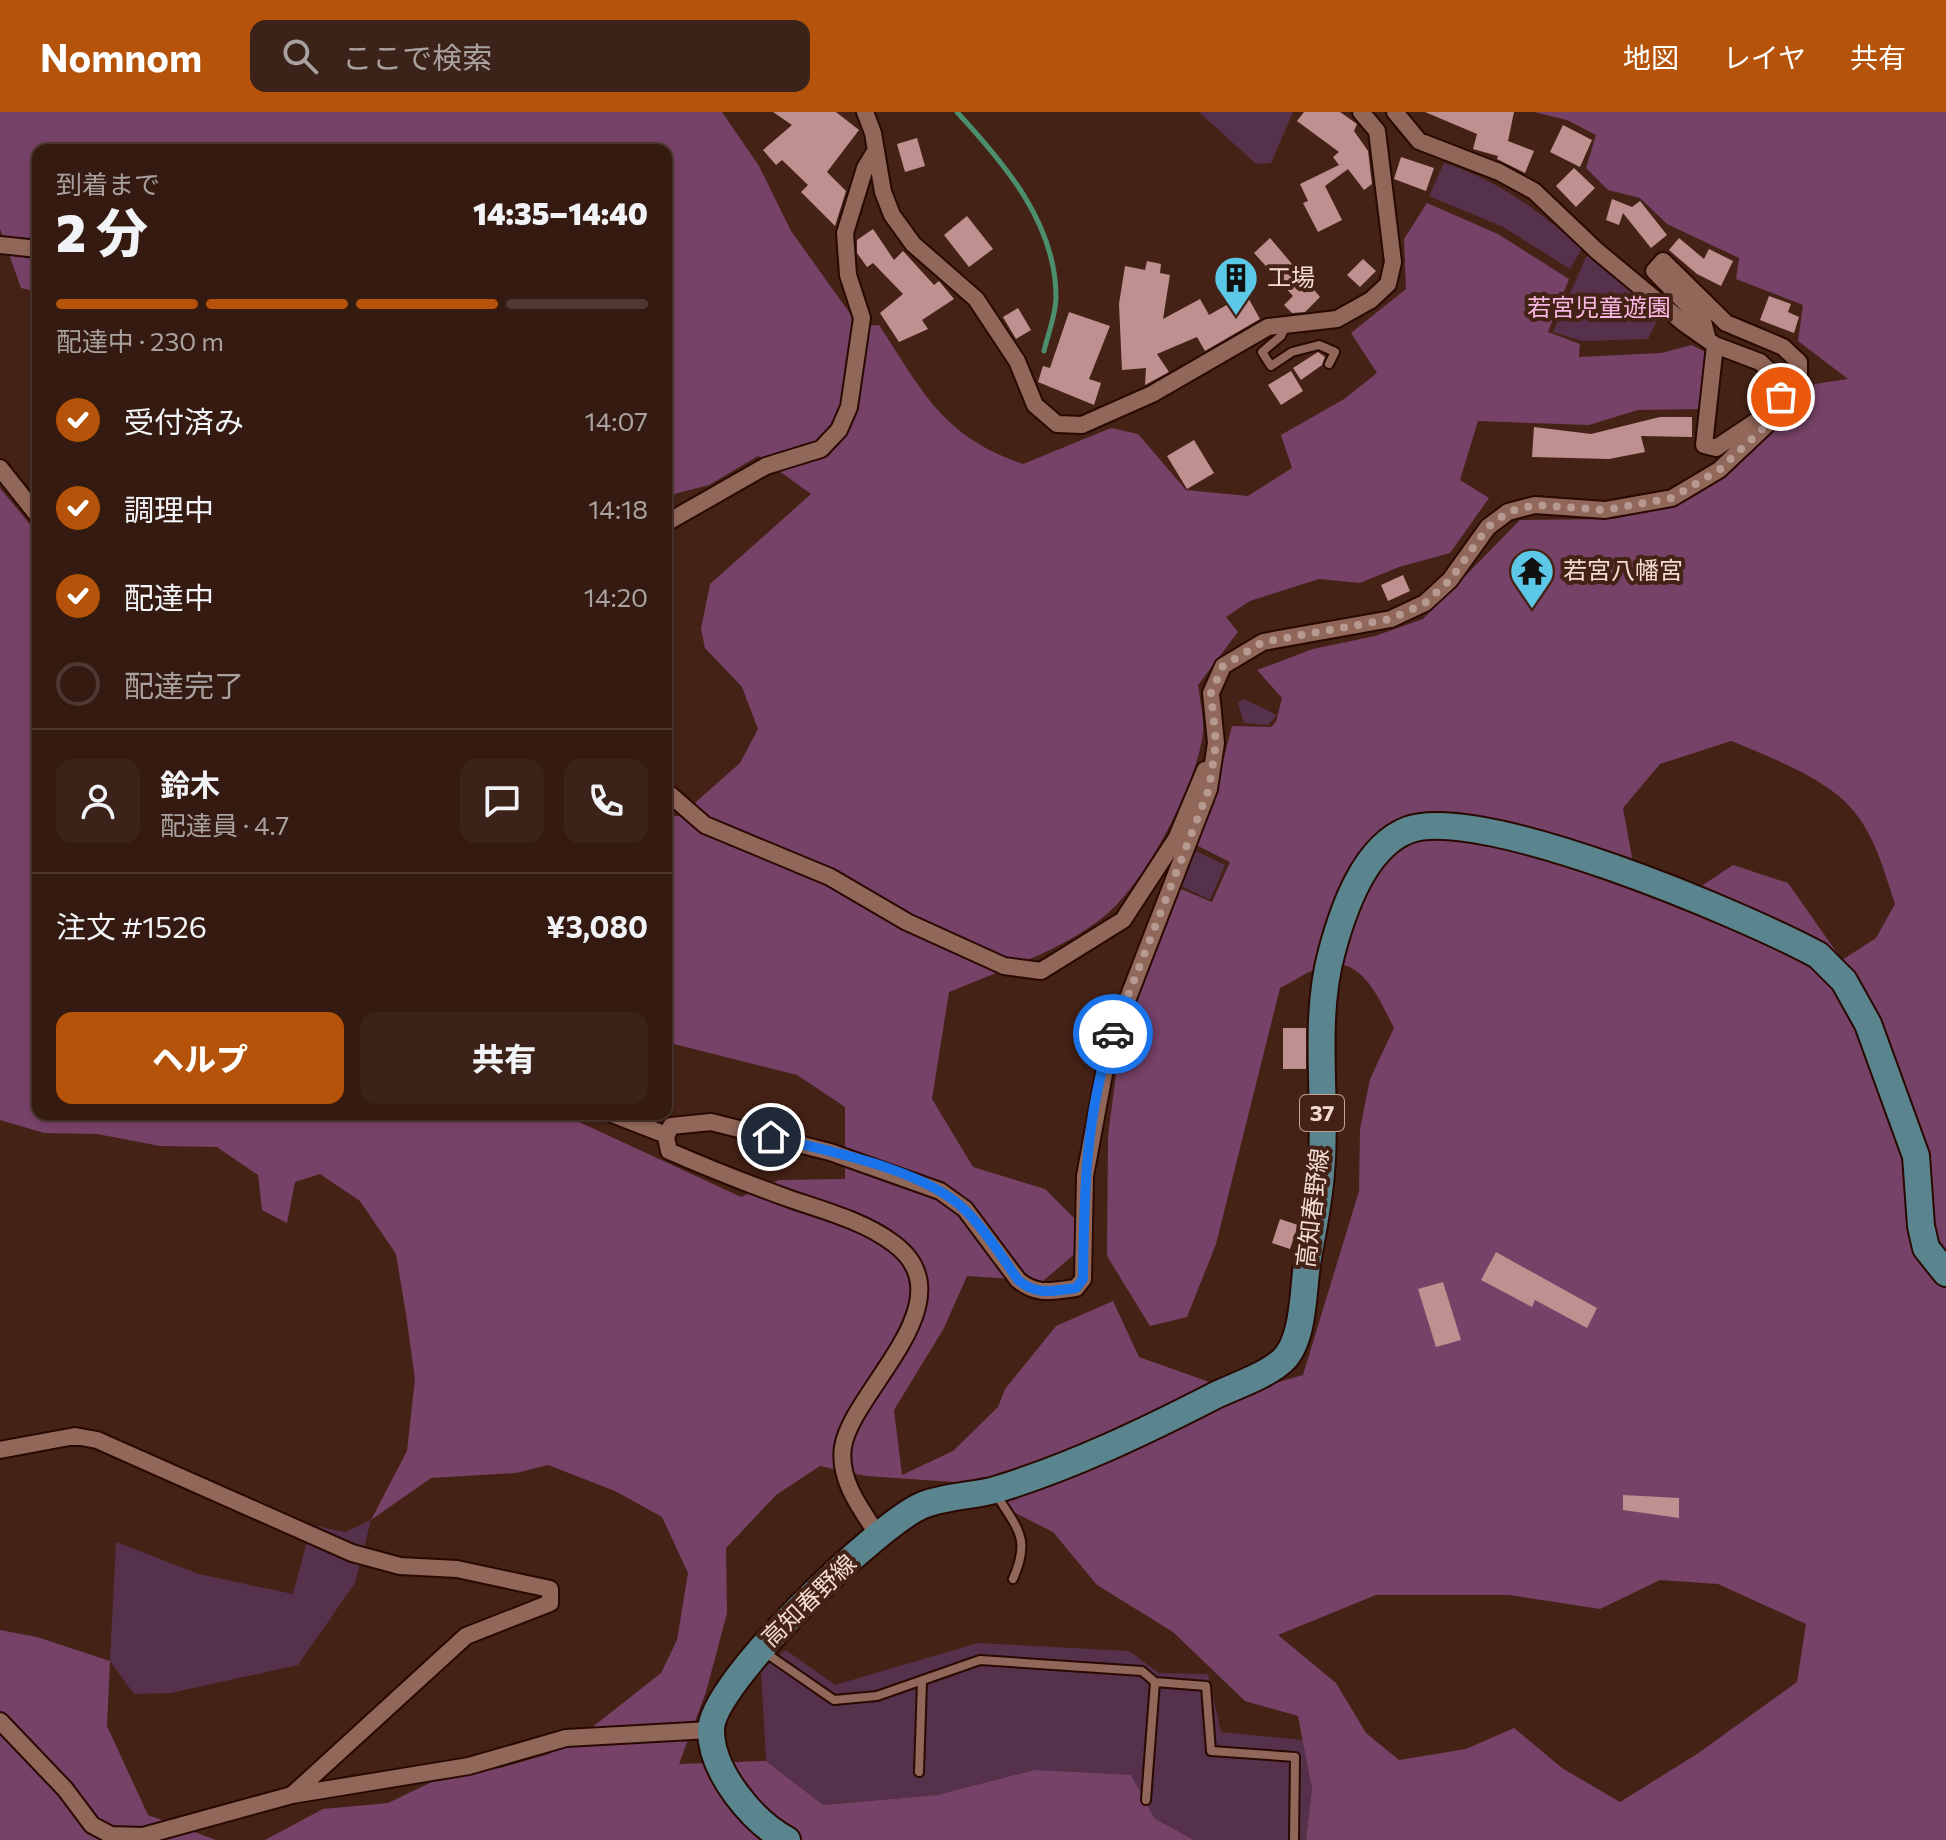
<!DOCTYPE html>
<html lang="ja">
<meta charset="utf-8">
<style>
:root{--surface:#341a10;--page:#3c2319;--text:#f1f3f6;--muted:#a9a19f;--line:#4e3830;--accent:#b45309}
body{margin:0;font-family:Commissioner,"Noto Sans JP",sans-serif;background:var(--page);color:var(--text);height:100vh;display:flex;flex-direction:column;font-size:30px;white-space:nowrap}
*{box-sizing:border-box;margin:0}
p{font-size:26px;color:var(--muted)}
.icon{flex:none;width:44px;height:44px;fill:none;stroke:currentColor;stroke-width:2;stroke-linecap:round;stroke-linejoin:round}
.map{position:relative;flex:1;overflow:hidden}
.side{position:absolute;left:32px;top:32px;width:640px;height:976px;display:flex;flex-direction:column;background:var(--surface);border-radius:16px;box-shadow:0 2px 6px #0004,0 0 0 2px var(--line)}
.side>*{flex:none}
.pin{position:absolute;display:grid;place-items:center;width:68px;height:68px;color:#fff;margin:-34px;border:4px solid #fff;border-radius:50%;box-shadow:0 2px 8px #0007}
.courier{position:absolute;display:grid;place-items:center;width:80px;height:80px;margin:-40px;border:6px solid #1a73e8;border-radius:50%;background:#fff;color:#222;box-shadow:0 2px 10px #0007}
.head em{font-style:normal;font-weight:800}
.head div{display:flex;flex-direction:column-reverse}
.head{display:flex;align-items:center;justify-content:space-between;height:136px;padding:0 24px}
h1{font-size:52px;font-weight:800;line-height:60px}
.bar{display:grid;grid-template-columns:repeat(4,1fr);gap:12px 8px;align-content:center;height:96px;padding:0 24px}
.bar i{height:10px;border-radius:6px;background:var(--line)}
.bar .active{background:var(--accent)}
.bar p{grid-column:span 4}
.line{display:flex;align-items:center;gap:20px;padding:0 24px;border-top:2px solid var(--line)}
.line div{flex:1}
.round{display:grid;place-items:center;flex:none;width:84px;height:84px;border-radius:16px;background:var(--page)}
ol{padding:0 24px;list-style:none}
li{display:flex;align-items:center;gap:24px;height:88px}
li p{margin-inline-start:auto}
li .icon{padding:8px;border-radius:50%;background:var(--accent);color:#fff;stroke-width:4}
li:last-child{color:var(--muted)}
li i{width:44px;height:44px;border:4px solid var(--line);border-radius:50%}
.action{display:flex;gap:16px;margin-top:auto;padding:16px 24px}
.action a{flex:1;height:92px;border-radius:16px;background:var(--accent);color:#fff;font-size:32px;font-weight:800;line-height:92px;text-align:center}
.action a+a{background:var(--page);color:var(--text)}
header{display:flex;align-items:center;gap:48px;box-sizing:border-box;height:112px;padding:0 40px;background:var(--accent);color:#fff}
header strong{font-size:38px}
nav{display:flex;gap:44px;margin-inline-start:auto;font-size:28px}
.search{width:560px;height:72px;background:var(--page);display:flex;align-items:center;gap:20px;box-sizing:border-box;padding:0 28px;border-radius:16px;color:var(--muted);font-size:30px}
.map>svg:first-child{display:block}
.green{fill:#56314b}
.forest{fill:#774267;fill-rule:evenodd}
.lines{fill:none;stroke-linecap:round;stroke-linejoin:round}
.stream{stroke:#4b8f6c;stroke-width:5}
.building{fill:#bf9090}
.service-casing{stroke:#290901;stroke-width:12}
.minor-casing{stroke:#290901;stroke-width:20}
.primary-casing{stroke:#290901;stroke-width:30}
.service{stroke:#906759;stroke-width:8}
.minor{stroke:#906759;stroke-width:16}
.primary{stroke:#5a848e;stroke-width:26}
.done{stroke:#b69a91;stroke-width:8;stroke-dasharray:0 14.4}
.route{stroke:#1a73e8;stroke-width:10}
.labels{text-anchor:middle;stroke-width:8;stroke-linejoin:round;paint-order:stroke}
.shield{fill:#452216;stroke:#bfa49a;stroke-width:2}
.shield-label{font-size:22px;font-weight:bold;fill:#f3dbd3}
.poi-label{font-size:24px;fill:#f3dbd3;stroke:#452216;text-anchor:start}
.park-label{font-size:24px;fill:#f8b6e2;stroke:#452216}
.street-label{font-size:24px;fill:#f3dbd3;stroke:#452216}
</style>
<header>
<strong>Nomnom</strong>
<div class="search"><svg class="icon" aria-label="search" viewBox="0 0 24 24"><circle cx="10" cy="10" r="6"/><path d="M15 15l6 6"/></svg>ここで検索</div>
<nav><a>地図</a><a>レイヤ</a><a>共有</a></nav>
</header>
<div class="map">
<svg width="1946" height="1728" viewBox="0 0 1946 1728">
<rect width="100%" height="100%" fill="#452216"/>
<path class="green" d="M 1199,0 L 1293,0 L 1271,51 L 1256,52 Z
M 1444,51 C 1499,68 1538,99 1582,136 L 1570,157 L 1503,115 L 1429,84 Z
M 1587,143 L 1660,202 L 1648,227 L 1582,229 L 1553,220 Z
M 1244,587 L 1277,603 L 1268,613 L 1244,611 L 1238,591 Z
M 1189,736 L 1225,753 L 1210,788 L 1175,771 Z
M 371,1408 L 355,1471 L 298,1553 L 171,1581 L 134,1582 L 110,1549 L 116,1430 L 199,1462 L 293,1482 L 311,1413 L 345,1420 Z
M 978,1531 L 1129,1539 L 1159,1561 L 1208,1562 L 1221,1620 L 1303,1628 L 1312,1677 L 1306,1728 L 1194,1728 L 1154,1706 L 1034,1658 L 937,1683 L 823,1693 L 766,1649 L 761,1558 L 786,1538 L 835,1573 Z"/>
<path class="forest" d="M 0,0 L 722,0 L 759,54 L 791,119 L 859,214 L 879,213 C 923,280 942,324 1023,352 L 1111,316 L 1138,322 L 1186,378 L 1248,384 L 1292,356 L 1281,323 L 1344,287 L 1377,261 L 1351,221 L 1406,177 L 1404,127 L 1427,91 L 1498,122 L 1569,167 L 1548,220 L 1580,232 L 1579,245 L 1661,241 L 1692,233 L 1705,240 L 1702,297 L 1638,298 L 1589,313 L 1478,309 L 1460,368 L 1489,386 L 1450,441 L 1399,455 L 1360,471 L 1319,467 L 1250,489 L 1226,505 L 1238,520 L 1198,573 C 1200,588 1204,606 1203,621 C 1197,672 1146,769 1107,802 C 1063,839 1001,858 949,880 L 932,987 L 973,1055 L 1045,1077 L 1075,1107 L 1077,1140 L 1043,1169 L 967,1164 L 944,1216 L 894,1298 L 902,1363 L 953,1339 L 998,1295 L 1005,1277 L 1056,1214 L 1113,1189 L 1139,1245 L 1240,1281 L 1303,1263 L 1359,1079 L 1360,1017 L 1370,967 L 1394,916 C 1381,891 1363,843 1325,853 C 1310,858 1294,869 1280,876 L 1216,1132 L 1187,1205 L 1150,1214 L 1107,1144 L 1108,1024 L 1118,947 L 1139,873 L 1174,774 L 1212,790 L 1230,750 L 1196,733 L 1215,680 L 1232,614 L 1271,615 L 1276,610 L 1282,586 L 1257,558 L 1313,537 L 1375,524 L 1423,507 L 1520,408 L 1612,407 L 1675,394 L 1723,364 L 1815,272 L 1848,267 L 1798,229 L 1803,193 L 1736,167 L 1739,146 L 1667,112 L 1640,86 L 1608,78 L 1586,56 L 1596,23 L 1567,8 L 1534,0 L 1946,0 L 1946,1728 L 1306,1728 L 1312,1677 L 1298,1604 L 1245,1589 L 1173,1520 L 1097,1473 L 1053,1420 L 954,1370 L 866,1364 L 820,1354 L 776,1383 L 726,1436 L 727,1501 L 706,1580 L 679,1652 L 766,1649 L 823,1693 L 937,1683 L 1034,1658 L 1131,1663 L 1154,1706 L 1194,1728 L 265,1728 L 323,1697 L 388,1691 L 440,1666 L 500,1656 L 549,1642 L 590,1617 L 661,1561 L 677,1528 L 688,1461 L 662,1405 L 615,1379 L 548,1353 L 516,1361 L 431,1366 L 371,1408 L 407,1339 L 415,1267 L 406,1202 L 396,1142 L 360,1089 L 320,1062 L 295,1070 L 287,1111 L 262,1098 L 258,1063 L 217,1035 L 160,1034 L 97,1022 L 44,1021 L 0,1008 L 0,376 L 38,422 L 38,1002 L 562,1002 L 741,1085 L 779,1068 L 845,1067 L 845,995 L 797,963 L 666,930 L 666,704 L 680,704 L 740,651 L 758,617 L 742,575 L 705,536 L 701,517 L 710,472 L 811,382 L 758,344 L 709,373 L 666,384 L 666,38 L 38,38 L 38,180 L 21,176 L 0,117 ZM 1731,629 C 1766,643 1827,667 1851,696 C 1875,723 1884,759 1895,792 L 1876,826 L 1842,848 L 1788,771 L 1733,753 L 1679,789 L 1633,751 L 1623,696 L 1660,652 ZM 1660,1468 L 1718,1472 L 1806,1512 L 1797,1570 L 1697,1642 L 1620,1690 L 1562,1656 L 1514,1616 L 1466,1637 L 1399,1648 L 1366,1621 L 1336,1571 L 1278,1523 L 1376,1483 L 1509,1483 L 1600,1497 Z
M 0,1518 L 37,1525 L 110,1549 L 107,1614 L 148,1703 L 216,1728 L 0,1728 Z"/>
<g class="lines">
<path class="stream" d="M 957,0 C 1004,51 1056,111 1056,185 C 1056,202 1048,222 1044,239"/>
</g>
<path class="building" d="M 773,0 L 836,0 L 859,18 L 827,60 L 846,79 L 835,114 L 801,80 L 808,73 L 782,48 L 776,53 L 763,38 L 792,13 Z
M 1304,0 L 1340,0 L 1357,12 L 1354,19 L 1368,39 L 1372,72 L 1364,78 L 1348,57 L 1325,74 L 1342,108 L 1318,120 L 1303,91 L 1308,89 L 1300,72 L 1339,53 L 1333,45 L 1339,40 L 1297,9 Z
M 1425,0 L 1514,0 L 1508,29 L 1534,39 L 1525,61 L 1497,47 L 1498,44 L 1473,37 L 1477,22 Z
M 1563,13 L 1592,28 L 1580,55 L 1550,40 Z
M 917,26 L 925,54 L 905,60 L 897,32 Z
M 1401,45 L 1434,56 L 1426,79 L 1394,67 Z
M 1574,56 L 1595,76 L 1576,95 L 1556,74 Z
M 1612,87 L 1632,95 L 1640,89 L 1667,123 L 1651,136 L 1623,101 L 1619,113 L 1606,108 Z
M 967,104 L 993,137 L 969,155 L 944,123 Z
M 873,117 L 894,148 L 903,139 L 934,173 L 939,169 L 954,187 L 922,208 L 928,217 L 899,230 L 880,201 L 903,182 L 873,151 L 867,155 L 857,141 L 857,128 Z
M 1270,126 L 1320,185 L 1305,200 L 1292,201 L 1284,193 L 1293,184 L 1254,141 Z
M 1679,126 L 1704,147 L 1709,137 L 1733,149 L 1721,174 L 1697,162 L 1669,138 Z
M 1363,147 L 1376,159 L 1360,175 L 1347,163 Z
M 1147,149 L 1161,152 L 1160,161 L 1170,163 L 1163,207 L 1200,187 L 1209,203 L 1246,182 L 1260,207 L 1205,239 L 1197,225 L 1157,242 L 1169,260 L 1145,273 L 1146,256 L 1122,258 L 1119,192 L 1125,154 L 1145,158 Z
M 1769,184 L 1791,192 L 1788,200 L 1799,205 L 1794,221 L 1760,208 Z
M 1018,196 L 1031,218 L 1016,227 L 1003,205 Z
M 1069,200 L 1110,214 L 1089,267 L 1101,271 L 1094,293 L 1038,270 L 1043,254 L 1050,256 Z
M 1318,240 L 1325,245 L 1322,253 L 1301,268 L 1293,256 Z
M 1291,259 L 1303,279 L 1281,293 L 1268,273 Z
M 1660,305 L 1692,305 L 1692,325 L 1641,324 L 1645,340 L 1609,347 L 1532,345 L 1534,315 L 1591,322 Z
M 1194,328 L 1214,361 L 1187,377 L 1167,344 Z
M 1403,463 L 1410,479 L 1388,489 L 1381,473 Z
M 1283,916 L 1306,916 L 1306,957 L 1283,957 Z
M 1280,1107 L 1298,1113 L 1290,1137 L 1272,1131 Z
M 1496,1140 L 1597,1196 L 1587,1216 L 1535,1188 L 1532,1195 L 1481,1168 Z
M 1443,1170 L 1461,1228 L 1436,1235 L 1418,1177 Z
M 1623,1383 L 1679,1386 L 1679,1406 L 1623,1398 Z"/>
<g class="lines">
<g class="service-casing">
<path id="service" d="M 1286,213 L 1281,224 L 1262,240 L 1271,254 L 1292,240 L 1319,233 L 1335,240 L 1329,252
M 996,1382 C 1018,1418 1031,1426 1013,1467
M 763,1539 L 834,1588 L 877,1584 L 980,1548 L 1142,1559 L 1155,1570 L 1146,1688
M 1155,1570 L 1206,1574 L 1211,1639 L 1295,1645 L 1294,1728
M 919,1660 L 922,1569"/>
</g>
<g class="minor-casing">
<path id="minor" d="M 865,0 L 873,21 L 883,80 L 892,103 L 913,132 L 976,187 L 1017,249 L 1035,293 L 1057,312 L 1082,313 L 1152,282 L 1268,215 L 1337,207 L 1371,188 L 1388,172 L 1393,150 L 1377,19 L 1361,0
M 0,133 L 38,137
M 1708,228 L 1703,209 L 1654,159 L 1663,149 L 1726,211 L 1783,235 L 1799,250 L 1799,262 L 1779,274
M 1715,233 L 1704,333 L 1716,336 L 1764,304
M 0,356 L 38,404
M 666,411 L 766,354 L 821,337 L 839,318 L 849,295 L 862,206 L 848,163 L 845,121 L 865,56 L 876,38
M 666,679 L 705,713 L 830,765 L 907,810 L 1004,854 L 1041,859 L 1123,808 L 1176,727 L 1205,658
M 612,1002 L 666,1023
M 0,1338 L 75,1324 L 97,1328 L 352,1441 L 400,1454 L 457,1457 L 550,1477 L 550,1491 L 466,1524 L 292,1683
M 878,1423 C 861,1397 838,1368 843,1335 C 852,1278 971,1188 893,1131 C 865,1110 826,1099 793,1088 C 751,1073 710,1057 669,1039 L 666,1025 L 671,1014 L 711,1010 L 830,1040 L 940,1079 L 965,1097 L 1018,1168 C 1037,1184 1052,1179 1076,1176 L 1083,1167 L 1085,1064 L 1109,935 L 1209,677 L 1216,631 L 1211,581 L 1223,554 L 1263,530 L 1391,507 L 1425,491 L 1450,468 L 1488,415 L 1508,400 L 1535,393 L 1605,398 L 1672,386 L 1719,358 L 1773,307 L 1781,285 L 1778,267 L 1760,250 L 1715,233 L 1685,212 L 1597,139 L 1534,79 L 1499,60 L 1419,29 L 1395,0
M 0,1609 L 65,1677 L 92,1713 L 111,1723 L 143,1724 L 292,1683 L 469,1654 L 566,1626 L 710,1618"/>
</g>
<g class="primary-casing">
<path id="primary" d="M 787,1728 C 753,1710 711,1660 711,1618 C 711,1571 879,1411 923,1393 C 945,1384 972,1384 995,1378 C 1071,1355 1146,1319 1216,1283 C 1237,1273 1265,1264 1282,1249 C 1304,1230 1303,1179 1307,1152 C 1312,1122 1319,1091 1321,1061 C 1328,988 1312,911 1332,839 C 1343,798 1364,735 1408,718 C 1481,691 1746,804 1818,843 L 1844,869 L 1868,912 L 1916,1044 L 1921,1114 L 1926,1136 L 1946,1161"/>
</g>
<use href="#service" class="service"/>
<use href="#minor" class="minor"/>
<use href="#primary" class="primary"/>
</g>
<g class="lines">
<path class="done" d="M 1113,922 L 1209,677 L 1216,631 L 1211,581 L 1223,554 L 1263,530 L 1391,507 L 1425,491 L 1450,468 L 1488,415 L 1508,400 L 1535,393 L 1605,398 L 1672,386 L 1719,358 L 1773,307 L 1781,285"/>
<path class="route" d="M 771,1025 C 827,1039 925,1057 966,1099 C 986,1119 1002,1145 1018,1168 C 1037,1184 1052,1179 1076,1176 L 1083,1167 C 1084,1085 1085,1000 1113,922"/>
</g>
<defs>
<g id="building-pin" transform="scale(2.3)"><path d="M0 17L-7.5 6A9.5 9.5 0 1 1 7.5 6Z" fill="#5bc8e7" stroke="#452216"/><path d="M-4-6H4V6H1V3H-1V6H-4ZM-2.5-4.3h1.7v1.8h-1.7ZM.8-4.3h1.7v1.8H.8ZM-2.5-1h1.7V.8h-1.7ZM.8-1h1.7V.8H.8Z" fill="#111"/></g>
<g id="temple-pin" transform="scale(2.3)"><path d="M0 17L-7.5 6A9.5 9.5 0 1 1 7.5 6Z" fill="#5bc8e7" stroke="#452216"/><path d="M0-6L5-2H3V0L6.5 2.5H4V6H1.5V3h-3V6H-4V2.5H-6.5L-3 0V-2H-5Z" fill="#111"/></g>
</defs>
<g fill-rule="evenodd">
<use href="#building-pin" x="1236" y="166"/>
<use href="#temple-pin" x="1532" y="459"/>
</g>
<g class="labels">
<rect class="shield" x="1300" y="983" width="44" height="36" rx="6"/>
<g class="shield-label">
<text x="1322" y="1009">37</text>
</g>
<g class="poi-label">
<text x="1267" y="174">工場</text>
<text x="1563" y="467">若宮八幡宮</text>
</g>
<g class="park-label">
<text x="1599" y="204">若宮児童遊園</text>
</g>
<g class="street-label">
<text transform="translate(1313 1096) rotate(-83)" y="8">高知春野線</text>
<text transform="translate(809 1489) rotate(-44)" y="8">高知春野線</text>
</g>
</g>
</svg>
<div class="pin" style="left:1781px;top:285px;background:#ea580c"><svg class="icon" aria-label="bag" viewBox="0 0 24 24"><path d="M5 8h14l-1 12H6zM9 8a3 3 0 0 1 6 0"/></svg></div>
<div class="pin" style="left:771px;top:1025px;background:#1f2937"><svg class="icon" aria-label="home" viewBox="0 0 24 24"><path d="M3 11l9-7 9 7M6 9v11h12V9"/></svg></div>
<div class="courier" style="left:1113px;top:922px"><svg class="icon" aria-label="car" viewBox="0 0 24 24"><path d="M5 17H2v-5l4-1 3-4h7l3 4 3 1v5h-3M9 17h6M6 11h13"/><circle cx="7" cy="17" r="2"/><circle cx="17" cy="17" r="2"/></svg></div>
<section class="side">
<div class="head"><div><h1>2 分</h1><p>到着まで</p></div><em>14:35–14:40</em></div>
<div class="bar"><i class="active"></i><i class="active"></i><i class="active"></i><i></i><p>配達中 · 230 m</p></div>
<ol>
<li><svg class="icon" aria-label="check" viewBox="0 0 24 24"><path d="M5 12l5 5 9-10"/></svg>受付済み<p>14:07</p></li>
<li><svg class="icon" aria-label="check" viewBox="0 0 24 24"><path d="M5 12l5 5 9-10"/></svg>調理中<p>14:18</p></li>
<li><svg class="icon" aria-label="check" viewBox="0 0 24 24"><path d="M5 12l5 5 9-10"/></svg>配達中<p>14:20</p></li>
<li><i></i>配達完了</li>
</ol>
<div class="line" style="height:144px"><a class="round"><svg class="icon" aria-label="person" viewBox="0 0 24 24"><circle cx="12" cy="8" r="4"/><path d="M4 21q1-7 8-7t8 7"/></svg></a><div><b>鈴木</b><p>配達員 · 4.7</p></div><a class="round"><svg class="icon" aria-label="chat" viewBox="0 0 24 24"><path d="M4 5h16v11H9l-5 4z"/></svg></a><a class="round"><svg class="icon" aria-label="phone" viewBox="0 0 24 24"><path d="M5 4h4l2 5-3 2q2 4 5 5l2-3 5 2v4C11 20 4 13 5 4z"/></svg></a></div>
<div class="line" style="height:104px"><div>注文 #1526</div><b>¥3,080</b></div>
<div class="action"><a>ヘルプ</a><a>共有</a></div>
</section>
</div>
